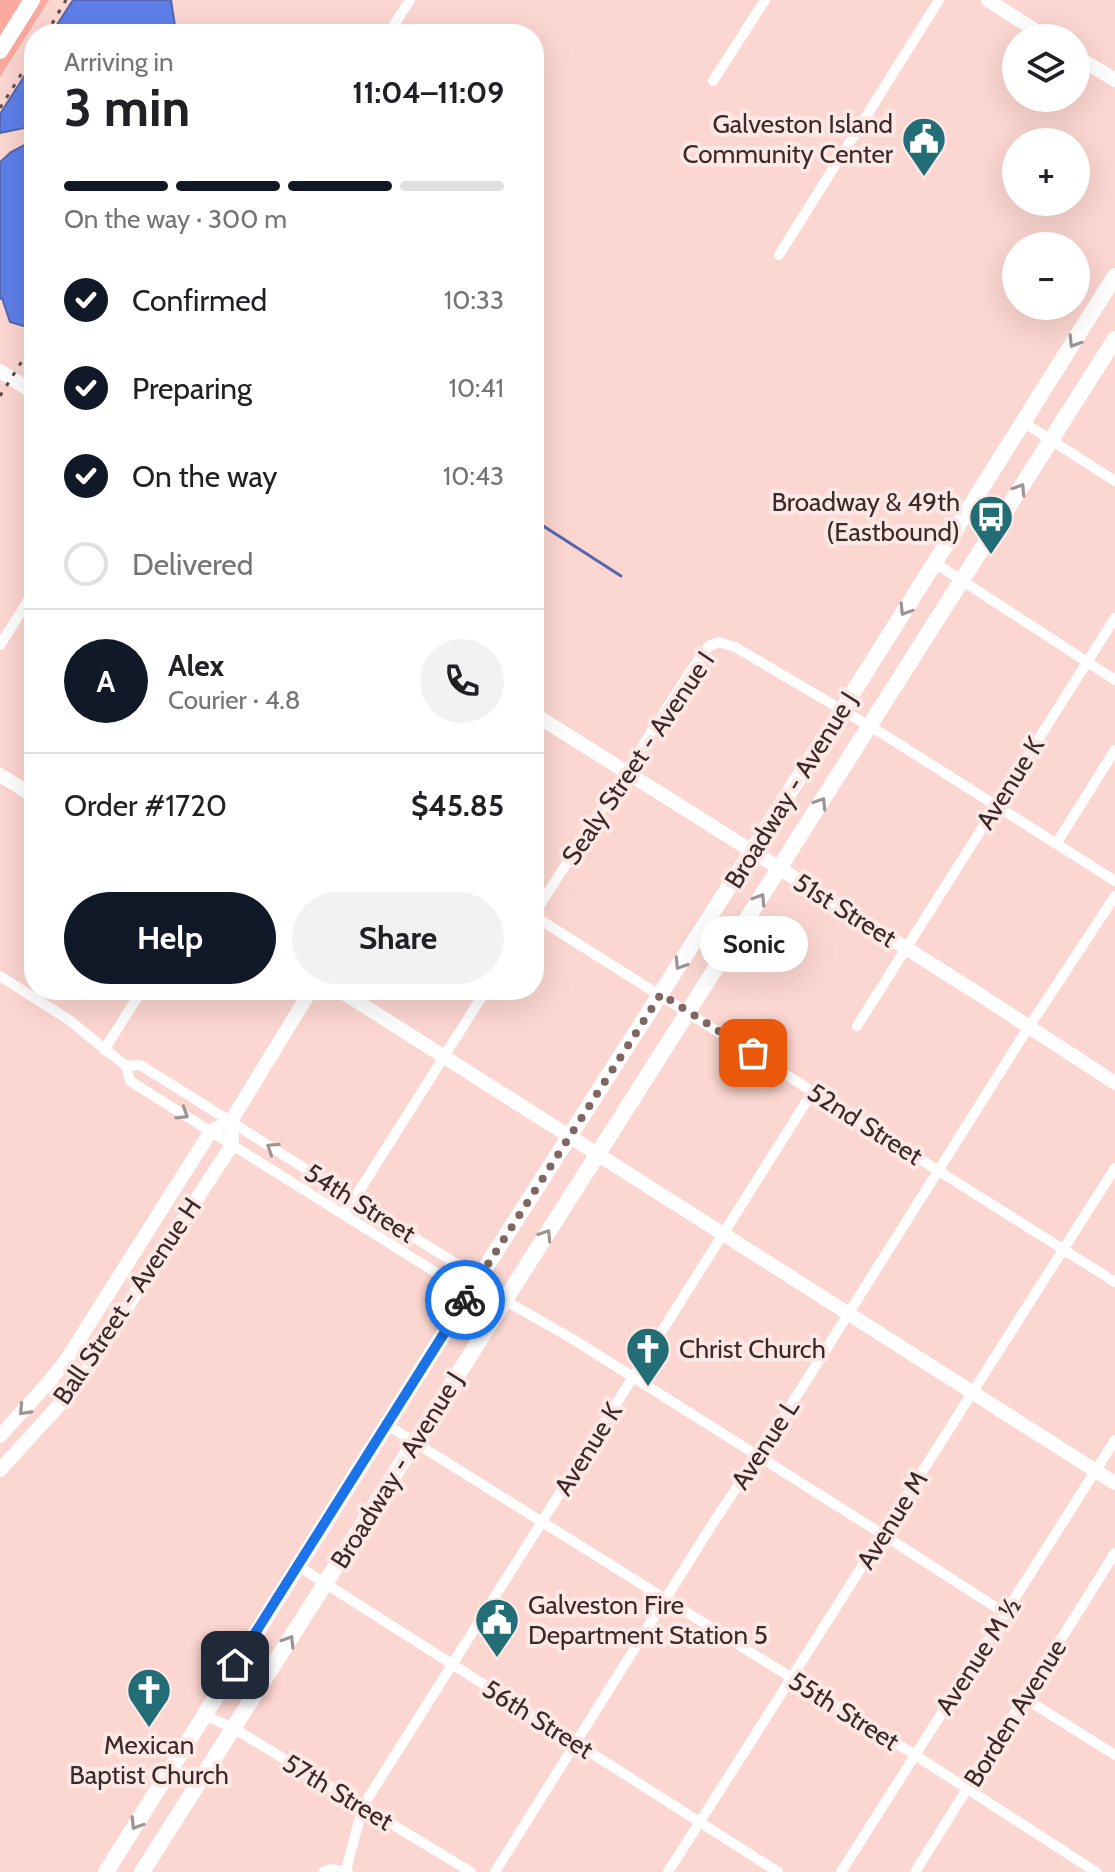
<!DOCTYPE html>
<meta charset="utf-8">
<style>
:root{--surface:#fff;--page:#f2f2f2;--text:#202124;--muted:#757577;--line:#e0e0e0;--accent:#111827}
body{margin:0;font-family:Cabin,sans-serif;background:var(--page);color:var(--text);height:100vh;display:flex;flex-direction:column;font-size:30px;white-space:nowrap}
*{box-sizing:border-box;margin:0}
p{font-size:26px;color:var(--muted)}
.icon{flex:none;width:44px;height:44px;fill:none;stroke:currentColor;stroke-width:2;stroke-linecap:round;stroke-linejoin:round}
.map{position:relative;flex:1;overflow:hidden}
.side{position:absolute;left:24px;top:24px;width:520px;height:976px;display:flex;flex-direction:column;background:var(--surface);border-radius:32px;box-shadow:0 8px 32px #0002}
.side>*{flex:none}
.fabs{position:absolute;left:1002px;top:24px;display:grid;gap:16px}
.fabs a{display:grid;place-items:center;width:88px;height:88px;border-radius:50%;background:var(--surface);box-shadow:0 8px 32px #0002;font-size:40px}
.pin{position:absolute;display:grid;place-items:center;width:68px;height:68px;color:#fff;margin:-34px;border-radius:16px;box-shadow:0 4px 12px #0006}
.courier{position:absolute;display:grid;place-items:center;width:80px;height:80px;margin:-40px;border:6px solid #1a73e8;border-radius:50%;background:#fff;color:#222;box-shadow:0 2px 10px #0007}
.bubble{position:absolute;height:56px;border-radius:28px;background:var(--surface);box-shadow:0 8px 32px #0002;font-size:26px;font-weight:700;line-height:56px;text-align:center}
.overview em{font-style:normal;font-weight:700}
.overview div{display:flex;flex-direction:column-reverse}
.overview{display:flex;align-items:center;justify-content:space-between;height:136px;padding:0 40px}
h1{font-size:52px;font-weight:700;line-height:60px}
.bar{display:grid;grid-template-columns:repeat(4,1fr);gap:12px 8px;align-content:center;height:96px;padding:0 40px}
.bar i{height:10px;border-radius:6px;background:var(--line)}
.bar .on{background:var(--accent)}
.bar p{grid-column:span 4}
.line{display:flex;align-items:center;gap:20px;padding:0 40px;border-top:2px solid var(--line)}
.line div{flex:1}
.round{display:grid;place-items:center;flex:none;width:84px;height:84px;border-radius:42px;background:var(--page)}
ol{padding:0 40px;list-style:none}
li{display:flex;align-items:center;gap:24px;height:88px}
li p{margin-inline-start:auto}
li .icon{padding:8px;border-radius:50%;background:var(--accent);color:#fff;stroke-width:4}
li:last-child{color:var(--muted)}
li i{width:44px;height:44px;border:4px solid var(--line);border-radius:50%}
.action{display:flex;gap:16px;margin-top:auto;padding:16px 40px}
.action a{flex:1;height:92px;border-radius:48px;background:var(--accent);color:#fff;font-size:32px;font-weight:700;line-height:92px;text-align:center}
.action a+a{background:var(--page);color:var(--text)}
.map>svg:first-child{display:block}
.green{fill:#fcaa9f}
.water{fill:#5e7fe9;stroke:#5466af;stroke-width:2}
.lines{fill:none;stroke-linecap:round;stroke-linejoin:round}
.stream{stroke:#5466af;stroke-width:3}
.street{stroke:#fff;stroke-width:10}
.secondary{stroke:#fff;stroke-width:14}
.primary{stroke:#fff;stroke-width:16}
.rail{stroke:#614c48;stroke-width:3;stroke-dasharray:4 8;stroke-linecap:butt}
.oneway{stroke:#9d9493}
.done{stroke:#7f6662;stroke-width:8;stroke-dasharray:0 14.4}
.route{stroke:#1a73e8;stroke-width:10}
.labels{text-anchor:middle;stroke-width:8;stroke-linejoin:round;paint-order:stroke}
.poi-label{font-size:26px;fill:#3b2a27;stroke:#fce8e5;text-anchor:end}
.street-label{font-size:26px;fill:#3b2a27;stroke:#fce8e5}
</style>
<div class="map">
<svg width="1115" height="1872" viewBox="0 0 1115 1872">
<rect width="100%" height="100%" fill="#fcd6d0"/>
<path class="green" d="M 0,0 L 49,0 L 0,77 Z"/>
<path class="water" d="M 73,0 L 171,0 L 175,26 L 174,34 L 51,34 Z
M 34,61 L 34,126 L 0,133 L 0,114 Z
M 34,140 L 34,315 L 24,326 L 10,322 L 2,298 L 0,299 L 0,162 L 11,152 Z"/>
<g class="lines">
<path class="stream" d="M 534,520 L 621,576"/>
<path class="street" d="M 388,34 L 410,0
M 713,81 L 765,0
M 779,255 L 939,0
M 1023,422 L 1115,481
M 935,563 L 1115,680
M 0,645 L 34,591
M 1056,844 L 1115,750
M 534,914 L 692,669 L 709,646 L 719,642 L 735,647 L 883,734 L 1115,881
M 534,916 L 1115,1282
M 0,976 L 69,1020 L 126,1066 L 130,1081 L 456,1285 L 475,1284 L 465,1269 C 356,1202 249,1132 140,1065 L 126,1066
M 857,1026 L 1115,618
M 104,1050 L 142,990
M 344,1215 L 486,990
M 504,1300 L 571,1338 L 882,1534 L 1006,1614
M 65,1362 L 85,1374
M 387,1425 L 915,1755 L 1096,1872
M 298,1566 L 778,1872
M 1024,1698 L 1115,1755
M 204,1715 L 233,1728 L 471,1872
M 346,1870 L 363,1806 L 813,1091
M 323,1872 L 330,1869 L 348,1872
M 495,1872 L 711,1526 L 779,1424 L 1021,1039 L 1115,896
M 668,1872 L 1115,1168
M 841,1872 L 1115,1440
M 915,1872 L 1115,1553"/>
<path class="secondary" d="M 988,0 L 1047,38
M 1076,56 L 1115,80
M 0,371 L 34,393
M 534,714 L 974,991 L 1115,1083
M 0,775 L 34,796
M 339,990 L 1115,1483
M 0,1436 L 48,1383 L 65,1362 L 211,1131 L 231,1121 L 311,990
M 0,1470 L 62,1402 L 85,1374 L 151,1269 L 232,1145 L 231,1121"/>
<path class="primary" d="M 0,51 L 32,0
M 475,1284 L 504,1300
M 106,1872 L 475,1284 L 842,710 L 1115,276
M 142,1872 L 1115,339"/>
<path class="rail" d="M 46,34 L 66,0
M 0,108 L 34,54
M 0,396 L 34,342"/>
</g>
<defs><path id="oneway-chevron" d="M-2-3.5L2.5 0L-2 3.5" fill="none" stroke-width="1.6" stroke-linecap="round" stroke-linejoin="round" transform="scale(2)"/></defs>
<g class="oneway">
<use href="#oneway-chevron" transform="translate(1074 342) rotate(122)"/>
<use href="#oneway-chevron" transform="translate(1020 489) rotate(-58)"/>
<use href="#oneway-chevron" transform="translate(905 610) rotate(122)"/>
<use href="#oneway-chevron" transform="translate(821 803) rotate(-57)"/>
<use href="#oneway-chevron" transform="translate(760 899) rotate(-58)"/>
<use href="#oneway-chevron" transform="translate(680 964) rotate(123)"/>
<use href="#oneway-chevron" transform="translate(183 1114) rotate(32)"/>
<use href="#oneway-chevron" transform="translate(272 1148) rotate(-147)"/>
<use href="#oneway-chevron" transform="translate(546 1235) rotate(-57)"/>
<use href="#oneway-chevron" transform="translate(24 1410) rotate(133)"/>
<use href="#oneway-chevron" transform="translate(289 1641) rotate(-58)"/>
<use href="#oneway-chevron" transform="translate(136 1824) rotate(122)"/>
</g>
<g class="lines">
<path class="done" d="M 465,1300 L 661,994 L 753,1053"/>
<path class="route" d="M 235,1665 L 465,1300"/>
</g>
<defs>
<g id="civic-pin" transform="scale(2.3)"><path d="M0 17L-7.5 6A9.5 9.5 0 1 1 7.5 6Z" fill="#236d77" stroke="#fce8e5"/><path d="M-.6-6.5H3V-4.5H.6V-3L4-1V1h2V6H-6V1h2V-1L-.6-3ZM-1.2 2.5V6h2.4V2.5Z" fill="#fff"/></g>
<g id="bus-pin" transform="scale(2.3)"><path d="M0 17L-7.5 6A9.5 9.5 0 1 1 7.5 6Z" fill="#236d77" stroke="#fce8e5"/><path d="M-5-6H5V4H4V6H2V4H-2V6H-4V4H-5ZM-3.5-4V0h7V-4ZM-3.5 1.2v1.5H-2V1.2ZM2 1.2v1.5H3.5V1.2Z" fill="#fff"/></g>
<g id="church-pin" transform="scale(2.3)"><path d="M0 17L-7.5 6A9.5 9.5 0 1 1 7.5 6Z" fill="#236d77" stroke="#fce8e5"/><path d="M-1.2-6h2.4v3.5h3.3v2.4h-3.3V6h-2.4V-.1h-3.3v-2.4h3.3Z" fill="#fff"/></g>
</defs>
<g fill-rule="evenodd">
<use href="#civic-pin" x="924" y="139"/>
<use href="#bus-pin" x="991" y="517"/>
<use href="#church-pin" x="648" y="1349"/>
<use href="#civic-pin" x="497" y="1620"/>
<use href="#church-pin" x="149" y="1690"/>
</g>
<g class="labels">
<g class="poi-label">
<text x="893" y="133">Galveston Island<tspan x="893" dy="30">Community Center</tspan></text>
<text x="960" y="511">Broadway &amp; 49th<tspan x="960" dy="30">(Eastbound)</tspan></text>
<text x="679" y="1358" text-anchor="start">Christ Church</text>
<text x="528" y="1614" text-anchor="start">Galveston Fire<tspan x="528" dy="30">Department Station 5</tspan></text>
<text x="149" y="1754" text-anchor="middle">Mexican<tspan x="149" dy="30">Baptist Church</tspan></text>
</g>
<g class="street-label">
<text transform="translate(638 758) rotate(-56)" y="9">Sealy Street - Avenue I</text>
<text transform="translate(1010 783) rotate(-58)" y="9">Avenue K</text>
<text transform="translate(791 790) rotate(-58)" y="9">Broadway - Avenue J</text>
<text transform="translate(845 910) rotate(32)" y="9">51st Street</text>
<text transform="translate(865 1124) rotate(32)" y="9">52nd Street</text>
<text transform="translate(360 1203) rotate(32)" y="9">54th Street</text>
<text transform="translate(127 1301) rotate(-56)" y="9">Ball Street - Avenue H</text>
<text transform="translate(765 1444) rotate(-57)" y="9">Avenue L</text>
<text transform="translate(588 1449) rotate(-58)" y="9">Avenue K</text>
<text transform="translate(397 1470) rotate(-58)" y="9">Broadway - Avenue J</text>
<text transform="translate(892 1520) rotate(-58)" y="9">Avenue M</text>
<text transform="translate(978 1656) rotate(-57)" y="9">Avenue M ½</text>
<text transform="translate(844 1711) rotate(32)" y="9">55th Street</text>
<text transform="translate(1015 1713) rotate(-58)" y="9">Borden Avenue</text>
<text transform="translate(538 1719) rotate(32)" y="9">56th Street</text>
<text transform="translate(338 1792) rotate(31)" y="9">57th Street</text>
</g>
</g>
</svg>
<div class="fabs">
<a><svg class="icon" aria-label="layers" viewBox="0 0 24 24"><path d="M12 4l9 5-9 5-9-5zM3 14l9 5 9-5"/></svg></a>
<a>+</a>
<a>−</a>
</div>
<div class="pin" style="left:753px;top:1053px;background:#ea580c"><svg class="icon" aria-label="bag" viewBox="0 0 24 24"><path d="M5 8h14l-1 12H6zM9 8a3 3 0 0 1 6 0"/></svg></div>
<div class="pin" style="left:235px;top:1665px;background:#1f2937"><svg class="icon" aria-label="home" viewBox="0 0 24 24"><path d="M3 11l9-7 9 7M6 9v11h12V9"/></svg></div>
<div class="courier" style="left:465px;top:1300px"><svg class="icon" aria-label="bike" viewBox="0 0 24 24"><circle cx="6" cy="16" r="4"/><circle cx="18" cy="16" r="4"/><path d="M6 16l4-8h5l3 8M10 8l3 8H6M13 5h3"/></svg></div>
<div class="bubble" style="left:700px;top:916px;width:108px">Sonic</div>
<section class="side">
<div class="overview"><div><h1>3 min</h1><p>Arriving in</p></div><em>11:04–11:09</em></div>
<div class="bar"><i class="on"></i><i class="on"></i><i class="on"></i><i></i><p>On the way · 300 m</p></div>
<ol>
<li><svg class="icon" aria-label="check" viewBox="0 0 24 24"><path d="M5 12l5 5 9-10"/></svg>Confirmed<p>10:33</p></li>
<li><svg class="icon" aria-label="check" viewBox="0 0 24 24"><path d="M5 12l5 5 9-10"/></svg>Preparing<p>10:41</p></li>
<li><svg class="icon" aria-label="check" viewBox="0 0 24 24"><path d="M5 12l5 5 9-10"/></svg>On the way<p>10:43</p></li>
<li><i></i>Delivered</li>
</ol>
<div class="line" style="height:144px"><b class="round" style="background:var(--accent);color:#fff">A</b><div><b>Alex</b><p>Courier · 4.8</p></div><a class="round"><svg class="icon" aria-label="phone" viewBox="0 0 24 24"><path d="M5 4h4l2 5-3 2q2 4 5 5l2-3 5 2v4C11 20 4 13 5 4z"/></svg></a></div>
<div class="line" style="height:104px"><div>Order #1720</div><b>$45.85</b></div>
<div class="action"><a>Help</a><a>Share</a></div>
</section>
</div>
